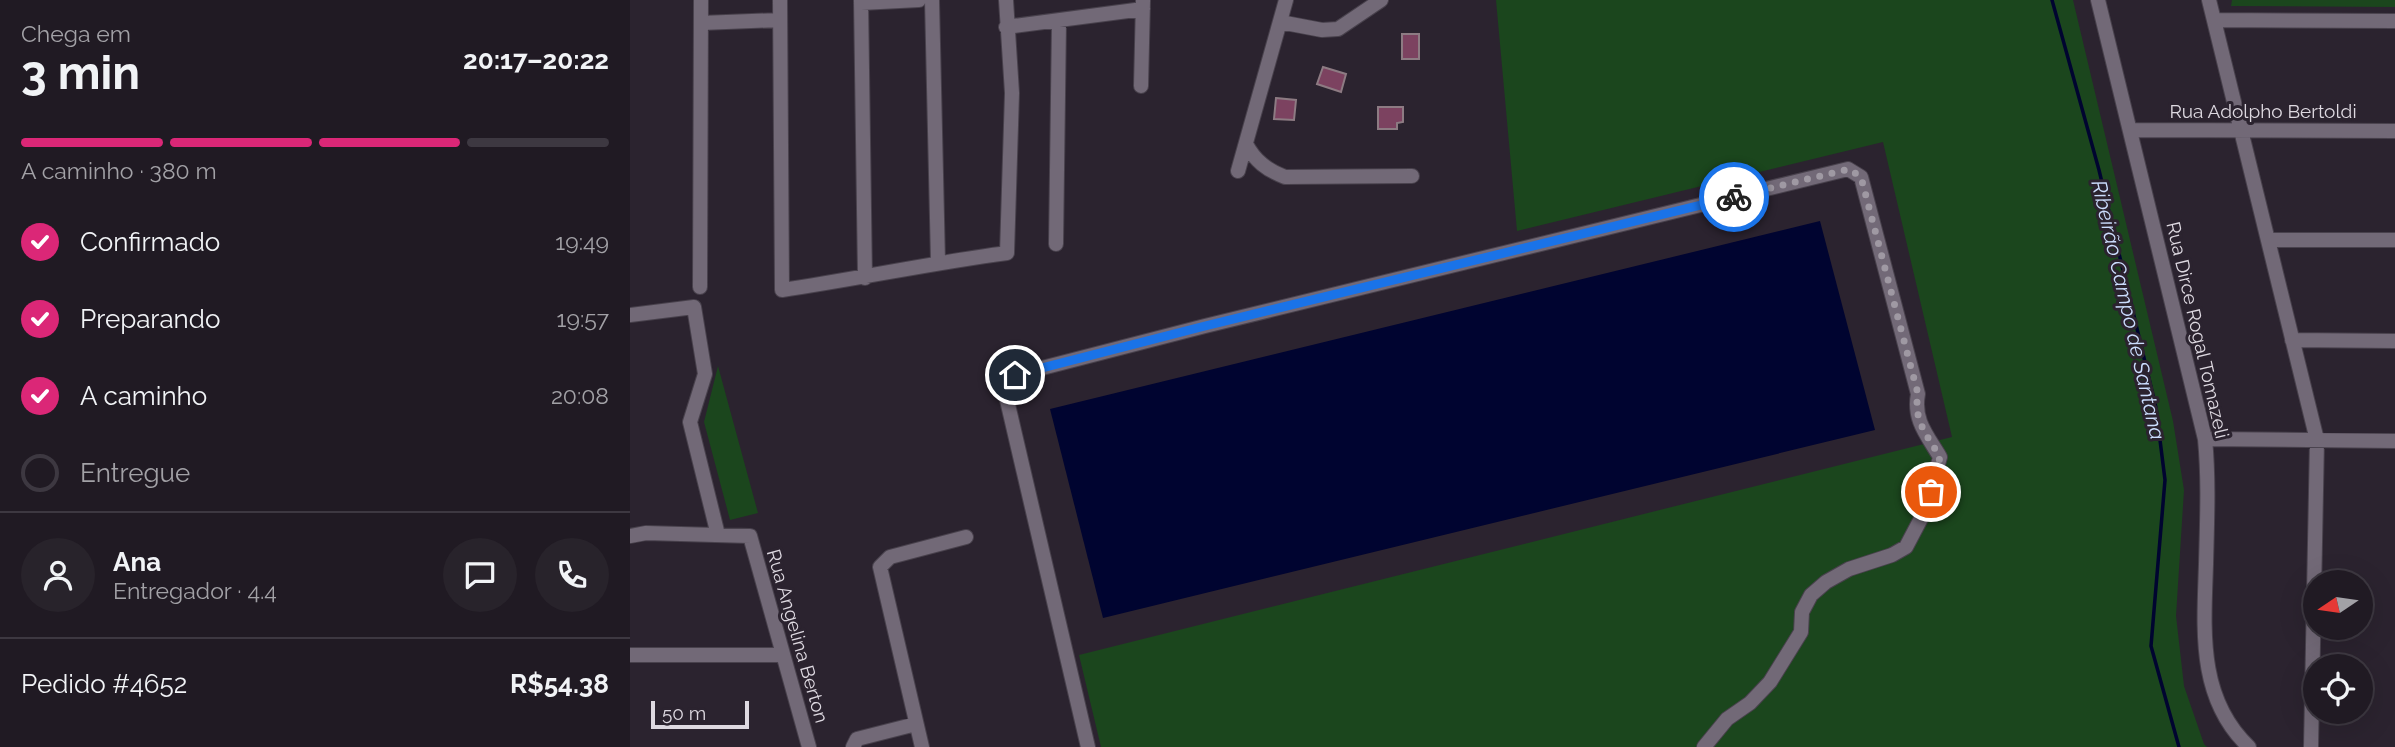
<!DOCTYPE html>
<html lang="pt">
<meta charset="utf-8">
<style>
:root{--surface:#201a23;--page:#28232b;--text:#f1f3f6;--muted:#a2a1a6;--line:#3d3841;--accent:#db2777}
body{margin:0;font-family:Raleway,sans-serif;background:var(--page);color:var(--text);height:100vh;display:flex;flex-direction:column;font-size:26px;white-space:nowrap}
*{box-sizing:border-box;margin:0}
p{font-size:23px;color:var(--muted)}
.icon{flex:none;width:38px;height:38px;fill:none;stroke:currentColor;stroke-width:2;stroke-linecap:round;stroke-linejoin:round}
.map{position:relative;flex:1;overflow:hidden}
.drawer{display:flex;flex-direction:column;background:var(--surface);width:630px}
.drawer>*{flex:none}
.needle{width:46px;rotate:257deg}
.controls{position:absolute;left:1673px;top:570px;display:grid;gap:14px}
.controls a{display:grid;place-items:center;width:70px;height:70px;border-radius:50%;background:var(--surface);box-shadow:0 7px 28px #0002,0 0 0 2px var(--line);font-size:35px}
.scale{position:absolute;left:21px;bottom:18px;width:98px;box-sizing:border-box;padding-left:7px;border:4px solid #ded9e1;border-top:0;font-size:19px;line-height:24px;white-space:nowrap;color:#ded9e1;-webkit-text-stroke:5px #2b232f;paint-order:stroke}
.pin{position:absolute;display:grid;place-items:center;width:60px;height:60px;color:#fff;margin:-30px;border:4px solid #fff;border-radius:50%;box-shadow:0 2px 7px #0007}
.courier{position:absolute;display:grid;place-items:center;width:70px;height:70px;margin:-35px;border:5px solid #1a73e8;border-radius:50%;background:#fff;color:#222;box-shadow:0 2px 9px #0007}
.overview em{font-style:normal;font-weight:700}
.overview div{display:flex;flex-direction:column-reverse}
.overview{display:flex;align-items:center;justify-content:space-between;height:119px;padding:0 21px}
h1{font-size:46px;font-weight:700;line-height:52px}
.bar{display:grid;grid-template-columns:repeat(4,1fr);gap:10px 7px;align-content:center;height:84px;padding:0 21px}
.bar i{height:9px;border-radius:5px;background:var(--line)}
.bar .selected{background:var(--accent)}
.bar p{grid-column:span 4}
.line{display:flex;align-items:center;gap:18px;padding:0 21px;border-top:2px solid var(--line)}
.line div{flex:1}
.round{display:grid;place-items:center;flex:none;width:74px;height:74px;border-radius:37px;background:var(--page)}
ol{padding:0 21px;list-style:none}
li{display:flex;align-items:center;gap:21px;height:77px}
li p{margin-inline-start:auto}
li .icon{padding:7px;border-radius:50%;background:var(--accent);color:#fff;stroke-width:4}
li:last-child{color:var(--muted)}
li i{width:38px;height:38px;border:4px solid var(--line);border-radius:50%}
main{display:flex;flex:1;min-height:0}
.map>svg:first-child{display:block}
.green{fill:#1b461d}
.water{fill:#000430}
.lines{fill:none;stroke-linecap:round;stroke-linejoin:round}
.stream{stroke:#000430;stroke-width:3.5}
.building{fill:#7c4260;stroke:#8d7b83;stroke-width:2}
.minor-casing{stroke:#48414c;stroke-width:16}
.minor{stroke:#726977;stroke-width:14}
.done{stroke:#9f99a3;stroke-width:7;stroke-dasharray:0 12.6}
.route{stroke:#1a73e8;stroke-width:9}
.labels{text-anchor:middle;stroke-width:6;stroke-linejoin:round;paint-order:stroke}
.street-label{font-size:19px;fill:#ded9e1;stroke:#2b232f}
.water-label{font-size:21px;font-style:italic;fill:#cbddfd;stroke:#2b232f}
</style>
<main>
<section class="drawer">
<div class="overview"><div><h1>3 min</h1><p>Chega em</p></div><em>20:17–20:22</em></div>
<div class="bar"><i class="selected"></i><i class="selected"></i><i class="selected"></i><i></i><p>A caminho · 380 m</p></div>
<ol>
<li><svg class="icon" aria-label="check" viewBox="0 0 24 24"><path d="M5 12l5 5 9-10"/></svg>Confirmado<p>19:49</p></li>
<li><svg class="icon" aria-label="check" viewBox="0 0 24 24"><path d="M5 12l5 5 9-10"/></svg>Preparando<p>19:57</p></li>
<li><svg class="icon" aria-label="check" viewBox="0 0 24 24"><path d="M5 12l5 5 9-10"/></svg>A caminho<p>20:08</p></li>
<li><i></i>Entregue</li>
</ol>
<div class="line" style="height:126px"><a class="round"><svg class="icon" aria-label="person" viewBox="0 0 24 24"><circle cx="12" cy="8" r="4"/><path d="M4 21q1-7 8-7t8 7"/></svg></a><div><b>Ana</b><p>Entregador · 4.4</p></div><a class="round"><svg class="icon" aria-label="chat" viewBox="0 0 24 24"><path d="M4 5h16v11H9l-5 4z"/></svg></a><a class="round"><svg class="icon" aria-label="phone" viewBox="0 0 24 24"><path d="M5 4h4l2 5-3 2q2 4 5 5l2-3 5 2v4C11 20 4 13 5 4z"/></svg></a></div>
<div class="line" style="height:91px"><div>Pedido #4652</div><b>R$54.38</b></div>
</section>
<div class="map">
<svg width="1765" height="747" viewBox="0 0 1765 747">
<rect width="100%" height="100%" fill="#2b232f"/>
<path class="green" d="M 866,0 L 1443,0 L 1543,421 L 1554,490 L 1546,616 L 1554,686 L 1574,744 L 1577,747 L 471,747 L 449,655 L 1322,437 L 1253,142 L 887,231 Z
M 1602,0 L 1765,0 L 1765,7 L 1601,6 Z
M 88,366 L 128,513 L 100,520 L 74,422 Z"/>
<path class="water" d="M 1190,221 L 1245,430 L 473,618 L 420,409 Z"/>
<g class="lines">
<path class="stream" d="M 1422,0 L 1469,170 L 1526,408 L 1535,480 L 1521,646 L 1549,747"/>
</g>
<path class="building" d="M 772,34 L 789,34 L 789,59 L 772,59 Z
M 693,67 L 716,74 L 711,92 L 687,84 Z
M 646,98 L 666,100 L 664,120 L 644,119 Z
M 748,107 L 773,107 L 773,122 L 767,123 L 767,129 L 748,129 Z"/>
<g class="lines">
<g class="minor-casing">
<path id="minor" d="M 150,0 L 152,290 C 227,279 301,263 377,253 L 382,93 L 376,0
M 231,0 L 235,278
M 302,0 L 308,262
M 1468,0 L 1575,439 C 1579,481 1577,522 1576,564 C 1574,629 1567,698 1619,747
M 1579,0 L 1687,440 L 1681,747
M 231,3 L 289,0
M 1584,20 L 1765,21
M 650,22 L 692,30 L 708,29 L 751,0
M 71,23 L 150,20
M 376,27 L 513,9
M 511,86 L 513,1
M 1500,130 L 1765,131
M 616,144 C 625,161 637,170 655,177 L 782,176
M 608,171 L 656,0
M 1638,240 L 1765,240
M 426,244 L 429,22
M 70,287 L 71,0
M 0,315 L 64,307 L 75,374 L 60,422 L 88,535
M 1662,340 L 1765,341
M 1575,439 L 1765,441
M 0,536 L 16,533 L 120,536 L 179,747
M 0,655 L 153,655
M 223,747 L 227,739 L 286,724
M 292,747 L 250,567 L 260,557 L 336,537
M 458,747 L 376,396 L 385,375 L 575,326 L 1218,169 L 1231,177 L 1288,394 C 1283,420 1297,435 1310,457 L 1296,509 L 1276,547 L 1262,555 L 1219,569 L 1196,582 L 1181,595 L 1172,612 L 1171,632 L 1140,682 L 1120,703 L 1097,719 L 1074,747"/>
</g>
<use href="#minor" class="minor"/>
</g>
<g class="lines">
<path class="done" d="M 1104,197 L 1219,169 L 1231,177 L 1288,394 C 1283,420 1297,435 1310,457 L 1301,492"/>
<path class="route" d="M 385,375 L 575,326 L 1104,197"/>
</g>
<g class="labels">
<g class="street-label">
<text x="1633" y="118">Rua Adolpho Bertoldi</text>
<text transform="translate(1568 330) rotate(77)" y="7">Rua Dirce Rogal Tomazeli</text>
<text transform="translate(168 636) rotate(74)" y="7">Rua Angelina Berton</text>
</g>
<g class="water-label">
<text transform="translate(1498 310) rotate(77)" y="7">Ribeirão Campo de Santana</text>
</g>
</g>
</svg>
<div class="controls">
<a><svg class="needle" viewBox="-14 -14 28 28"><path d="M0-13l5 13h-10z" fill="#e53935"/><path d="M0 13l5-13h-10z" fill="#a2a1a6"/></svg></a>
<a><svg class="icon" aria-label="locate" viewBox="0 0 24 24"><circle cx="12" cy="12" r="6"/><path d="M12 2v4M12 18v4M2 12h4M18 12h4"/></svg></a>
</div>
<div class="scale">50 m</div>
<div class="pin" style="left:1301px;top:492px;background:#ea580c"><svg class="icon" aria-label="bag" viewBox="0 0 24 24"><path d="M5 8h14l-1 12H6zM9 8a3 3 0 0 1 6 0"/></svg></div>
<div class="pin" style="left:385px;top:375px;background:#1f2937"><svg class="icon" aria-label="home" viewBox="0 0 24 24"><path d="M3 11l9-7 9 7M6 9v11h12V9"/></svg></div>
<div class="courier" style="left:1104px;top:197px"><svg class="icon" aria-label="bike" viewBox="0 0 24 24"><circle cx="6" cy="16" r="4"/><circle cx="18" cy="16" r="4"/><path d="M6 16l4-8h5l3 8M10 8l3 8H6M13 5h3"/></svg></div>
</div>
</main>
